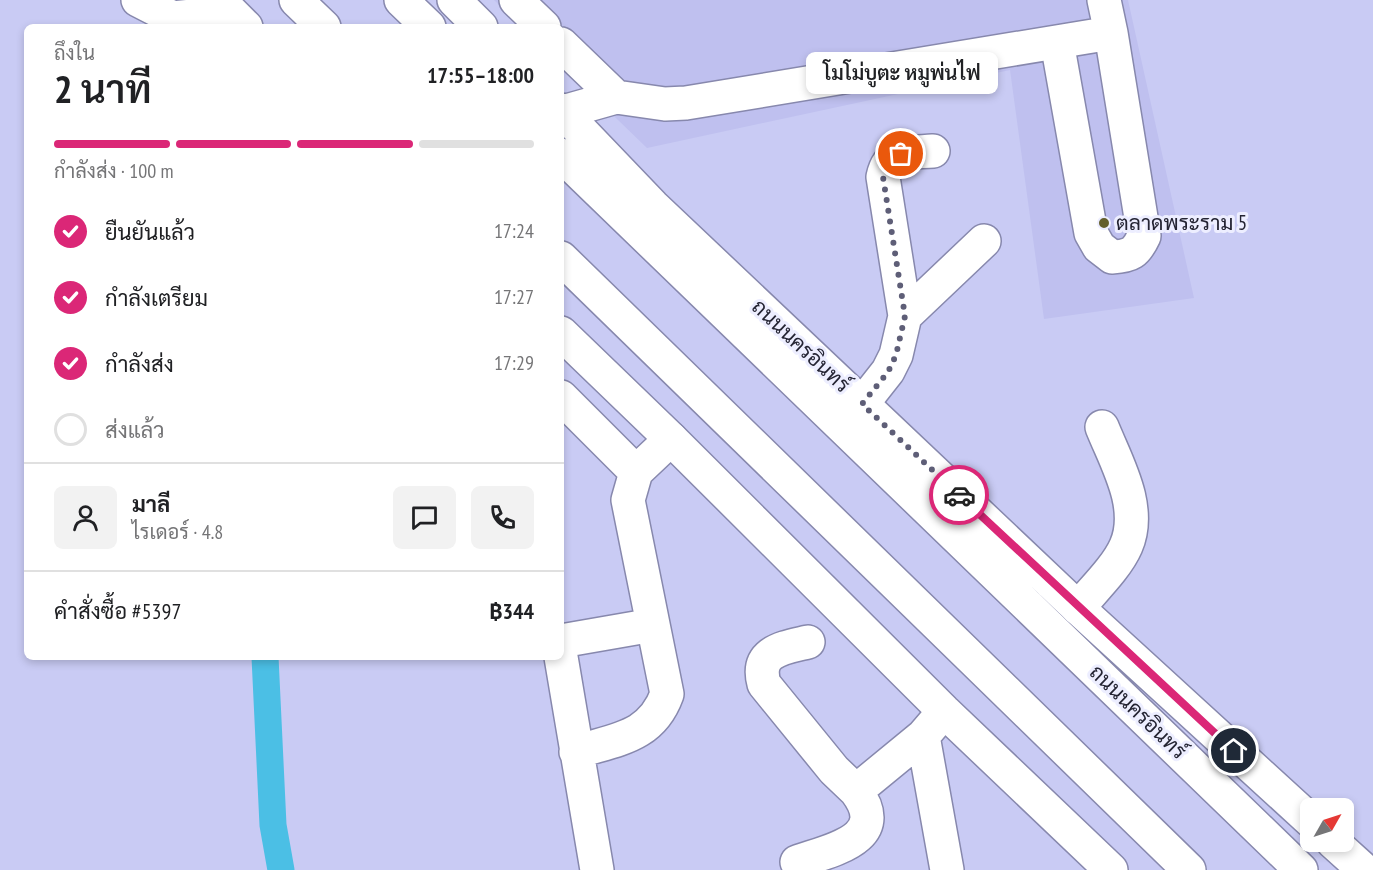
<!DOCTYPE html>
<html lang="th">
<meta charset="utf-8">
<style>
:root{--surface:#fff;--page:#f2f2f2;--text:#202124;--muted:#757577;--line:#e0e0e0;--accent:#db2777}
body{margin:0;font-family:"PT Sans Narrow",Sarabun,sans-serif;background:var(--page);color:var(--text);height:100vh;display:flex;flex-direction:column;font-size:22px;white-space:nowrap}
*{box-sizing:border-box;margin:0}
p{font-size:20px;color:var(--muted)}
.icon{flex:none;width:33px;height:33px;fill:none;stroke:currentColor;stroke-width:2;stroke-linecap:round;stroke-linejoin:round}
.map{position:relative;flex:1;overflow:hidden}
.drawer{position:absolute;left:24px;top:24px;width:540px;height:636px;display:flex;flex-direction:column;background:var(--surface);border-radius:9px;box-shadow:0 3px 9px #0003}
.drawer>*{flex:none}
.needle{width:39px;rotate:51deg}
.controls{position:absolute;left:1300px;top:798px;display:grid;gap:12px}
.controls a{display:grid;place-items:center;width:54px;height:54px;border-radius:9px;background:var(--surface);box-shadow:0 3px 9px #0003;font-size:30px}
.pin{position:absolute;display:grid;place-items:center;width:51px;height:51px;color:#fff;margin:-26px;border:3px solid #fff;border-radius:50%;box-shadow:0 2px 6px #0007}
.courier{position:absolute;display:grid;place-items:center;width:60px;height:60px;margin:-30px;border:4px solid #db2777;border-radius:50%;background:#fff;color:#222;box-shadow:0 2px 8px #0007}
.bubble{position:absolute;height:42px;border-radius:9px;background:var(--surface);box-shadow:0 3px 9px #0003;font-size:20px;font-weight:600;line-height:42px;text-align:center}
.head em{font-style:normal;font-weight:600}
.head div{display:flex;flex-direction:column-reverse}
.head{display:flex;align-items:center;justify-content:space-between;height:102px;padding:0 30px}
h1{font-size:39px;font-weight:600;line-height:45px}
.bar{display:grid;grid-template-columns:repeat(4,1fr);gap:9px 6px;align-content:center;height:72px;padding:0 30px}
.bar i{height:8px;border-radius:4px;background:var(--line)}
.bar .current{background:var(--accent)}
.bar p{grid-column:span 4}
.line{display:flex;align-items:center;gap:15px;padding:0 30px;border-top:2px solid var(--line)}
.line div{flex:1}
.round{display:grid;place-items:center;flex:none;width:63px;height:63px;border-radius:9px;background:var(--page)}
ol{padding:0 30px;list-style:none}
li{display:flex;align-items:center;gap:18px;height:66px}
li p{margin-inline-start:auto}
li .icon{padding:6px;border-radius:50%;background:var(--accent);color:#fff;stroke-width:4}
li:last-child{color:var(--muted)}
li i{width:33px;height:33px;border:3px solid var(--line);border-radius:50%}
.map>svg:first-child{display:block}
.built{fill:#bfc0ef}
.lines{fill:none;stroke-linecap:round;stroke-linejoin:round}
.canal{stroke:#4bbfe5;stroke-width:27}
.minor-casing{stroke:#8788ad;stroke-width:36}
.major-casing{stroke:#8788ad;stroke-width:36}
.minor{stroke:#fff;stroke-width:33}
.major{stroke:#fff;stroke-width:33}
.done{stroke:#5e5e77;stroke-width:6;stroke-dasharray:0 10.8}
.route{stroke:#db2777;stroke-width:8}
.poi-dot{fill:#645f2c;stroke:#edeeff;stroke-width:2}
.labels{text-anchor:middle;stroke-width:6;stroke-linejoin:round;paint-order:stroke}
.poi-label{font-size:21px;fill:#242433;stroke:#edeeff;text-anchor:start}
.street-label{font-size:21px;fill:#242433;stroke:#edeeff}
</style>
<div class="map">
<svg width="1373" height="870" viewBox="0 0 1373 870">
<rect width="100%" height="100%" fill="#c9cbf4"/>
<path class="built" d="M 494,0 L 1128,0 L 1194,298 L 1044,319 L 1010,70 L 647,148 L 561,65 L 561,27 L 522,27 Z"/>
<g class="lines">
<path class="canal" d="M 265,657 L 273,825 L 281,870"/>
<g class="minor-casing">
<path id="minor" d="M 138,0 L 173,18 L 201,15 L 225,7
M 516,0 L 544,27
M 1057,42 L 1091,233 L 1099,247 L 1112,257 C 1131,256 1136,253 1144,236 L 1111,33
M 561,44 L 616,97 L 665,104 L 686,103 L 1111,33 L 1104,0
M 563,112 L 616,97
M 905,316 L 984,241
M 561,397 L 636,472
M 862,404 L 888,371 L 896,355 L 905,316 L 883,177 C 889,149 909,153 933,151
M 1078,608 C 1093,590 1117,567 1126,546 C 1143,507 1116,462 1102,427
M 561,641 L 653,625
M 808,642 C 783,648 755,651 764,684 L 834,770 L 856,791 L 923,736
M 561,657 L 597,870
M 935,722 L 923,736 L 947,870
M 576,752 C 616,739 651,738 667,694 L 628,500 L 636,472 L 671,439
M 797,862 C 831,850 892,839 856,791"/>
</g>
<g class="major-casing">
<path id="major" d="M 219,0 L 246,27
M 296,0 L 324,27
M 401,0 L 429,27
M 454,0 L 481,27
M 561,110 L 653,206 L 1078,608 L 1311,821
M 561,155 L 1301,870
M 561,258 L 1189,870
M 561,333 L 671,439 L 944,711 L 1111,870
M 1333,842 L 1364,870"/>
</g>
<use href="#minor" class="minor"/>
<use href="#major" class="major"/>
</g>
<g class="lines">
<path class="done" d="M 901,154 C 889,160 886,164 883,177 L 905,316 L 896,355 L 888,372 L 862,404 L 959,495"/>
<path class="route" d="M 959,495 L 1234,751"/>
</g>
<circle class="poi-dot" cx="1104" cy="223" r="6"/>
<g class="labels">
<g class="poi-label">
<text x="1116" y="230">ตลาดพระราม 5</text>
</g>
<g class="street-label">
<text transform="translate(801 346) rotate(43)" y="7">ถนนนครอินทร์</text>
<text transform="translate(1138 712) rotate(44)" y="7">ถนนนครอินทร์</text>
</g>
</g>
</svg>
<div class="controls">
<a><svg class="needle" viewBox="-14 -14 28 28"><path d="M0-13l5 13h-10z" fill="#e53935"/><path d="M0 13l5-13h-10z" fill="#757577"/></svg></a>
</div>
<div class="pin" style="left:901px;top:154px;background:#ea580c"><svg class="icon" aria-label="bag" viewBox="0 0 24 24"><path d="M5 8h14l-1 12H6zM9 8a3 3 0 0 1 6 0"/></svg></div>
<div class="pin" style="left:1234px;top:751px;background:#1f2937"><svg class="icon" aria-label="home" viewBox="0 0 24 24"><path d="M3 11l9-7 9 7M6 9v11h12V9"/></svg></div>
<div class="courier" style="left:959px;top:495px"><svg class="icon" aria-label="car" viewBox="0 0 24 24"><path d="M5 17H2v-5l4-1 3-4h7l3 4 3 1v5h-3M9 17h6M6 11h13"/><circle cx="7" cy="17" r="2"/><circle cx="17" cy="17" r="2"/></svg></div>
<div class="bubble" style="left:806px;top:52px;width:192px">โมโม่บูตะ หมูพ่นไฟ</div>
<section class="drawer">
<div class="head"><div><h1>2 นาที</h1><p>ถึงใน</p></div><em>17:55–18:00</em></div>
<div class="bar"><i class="current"></i><i class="current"></i><i class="current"></i><i></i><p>กำลังส่ง · 100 m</p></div>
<ol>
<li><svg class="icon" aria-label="check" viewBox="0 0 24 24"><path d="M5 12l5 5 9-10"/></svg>ยืนยันแล้ว<p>17:24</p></li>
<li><svg class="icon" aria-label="check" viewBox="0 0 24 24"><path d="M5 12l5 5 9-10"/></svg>กำลังเตรียม<p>17:27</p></li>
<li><svg class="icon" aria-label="check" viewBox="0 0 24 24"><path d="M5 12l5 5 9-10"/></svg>กำลังส่ง<p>17:29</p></li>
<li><i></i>ส่งแล้ว</li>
</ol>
<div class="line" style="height:108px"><a class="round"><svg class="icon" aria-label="person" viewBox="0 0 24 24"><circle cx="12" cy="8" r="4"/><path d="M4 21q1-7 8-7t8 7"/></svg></a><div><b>มาลี</b><p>ไรเดอร์ · 4.8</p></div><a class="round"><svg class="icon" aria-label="chat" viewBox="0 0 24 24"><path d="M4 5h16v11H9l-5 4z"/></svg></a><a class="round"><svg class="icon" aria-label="phone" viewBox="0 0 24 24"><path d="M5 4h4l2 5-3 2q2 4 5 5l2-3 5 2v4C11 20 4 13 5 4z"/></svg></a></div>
<div class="line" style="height:78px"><div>คำสั่งซื้อ #5397</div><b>฿344</b></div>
</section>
</div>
